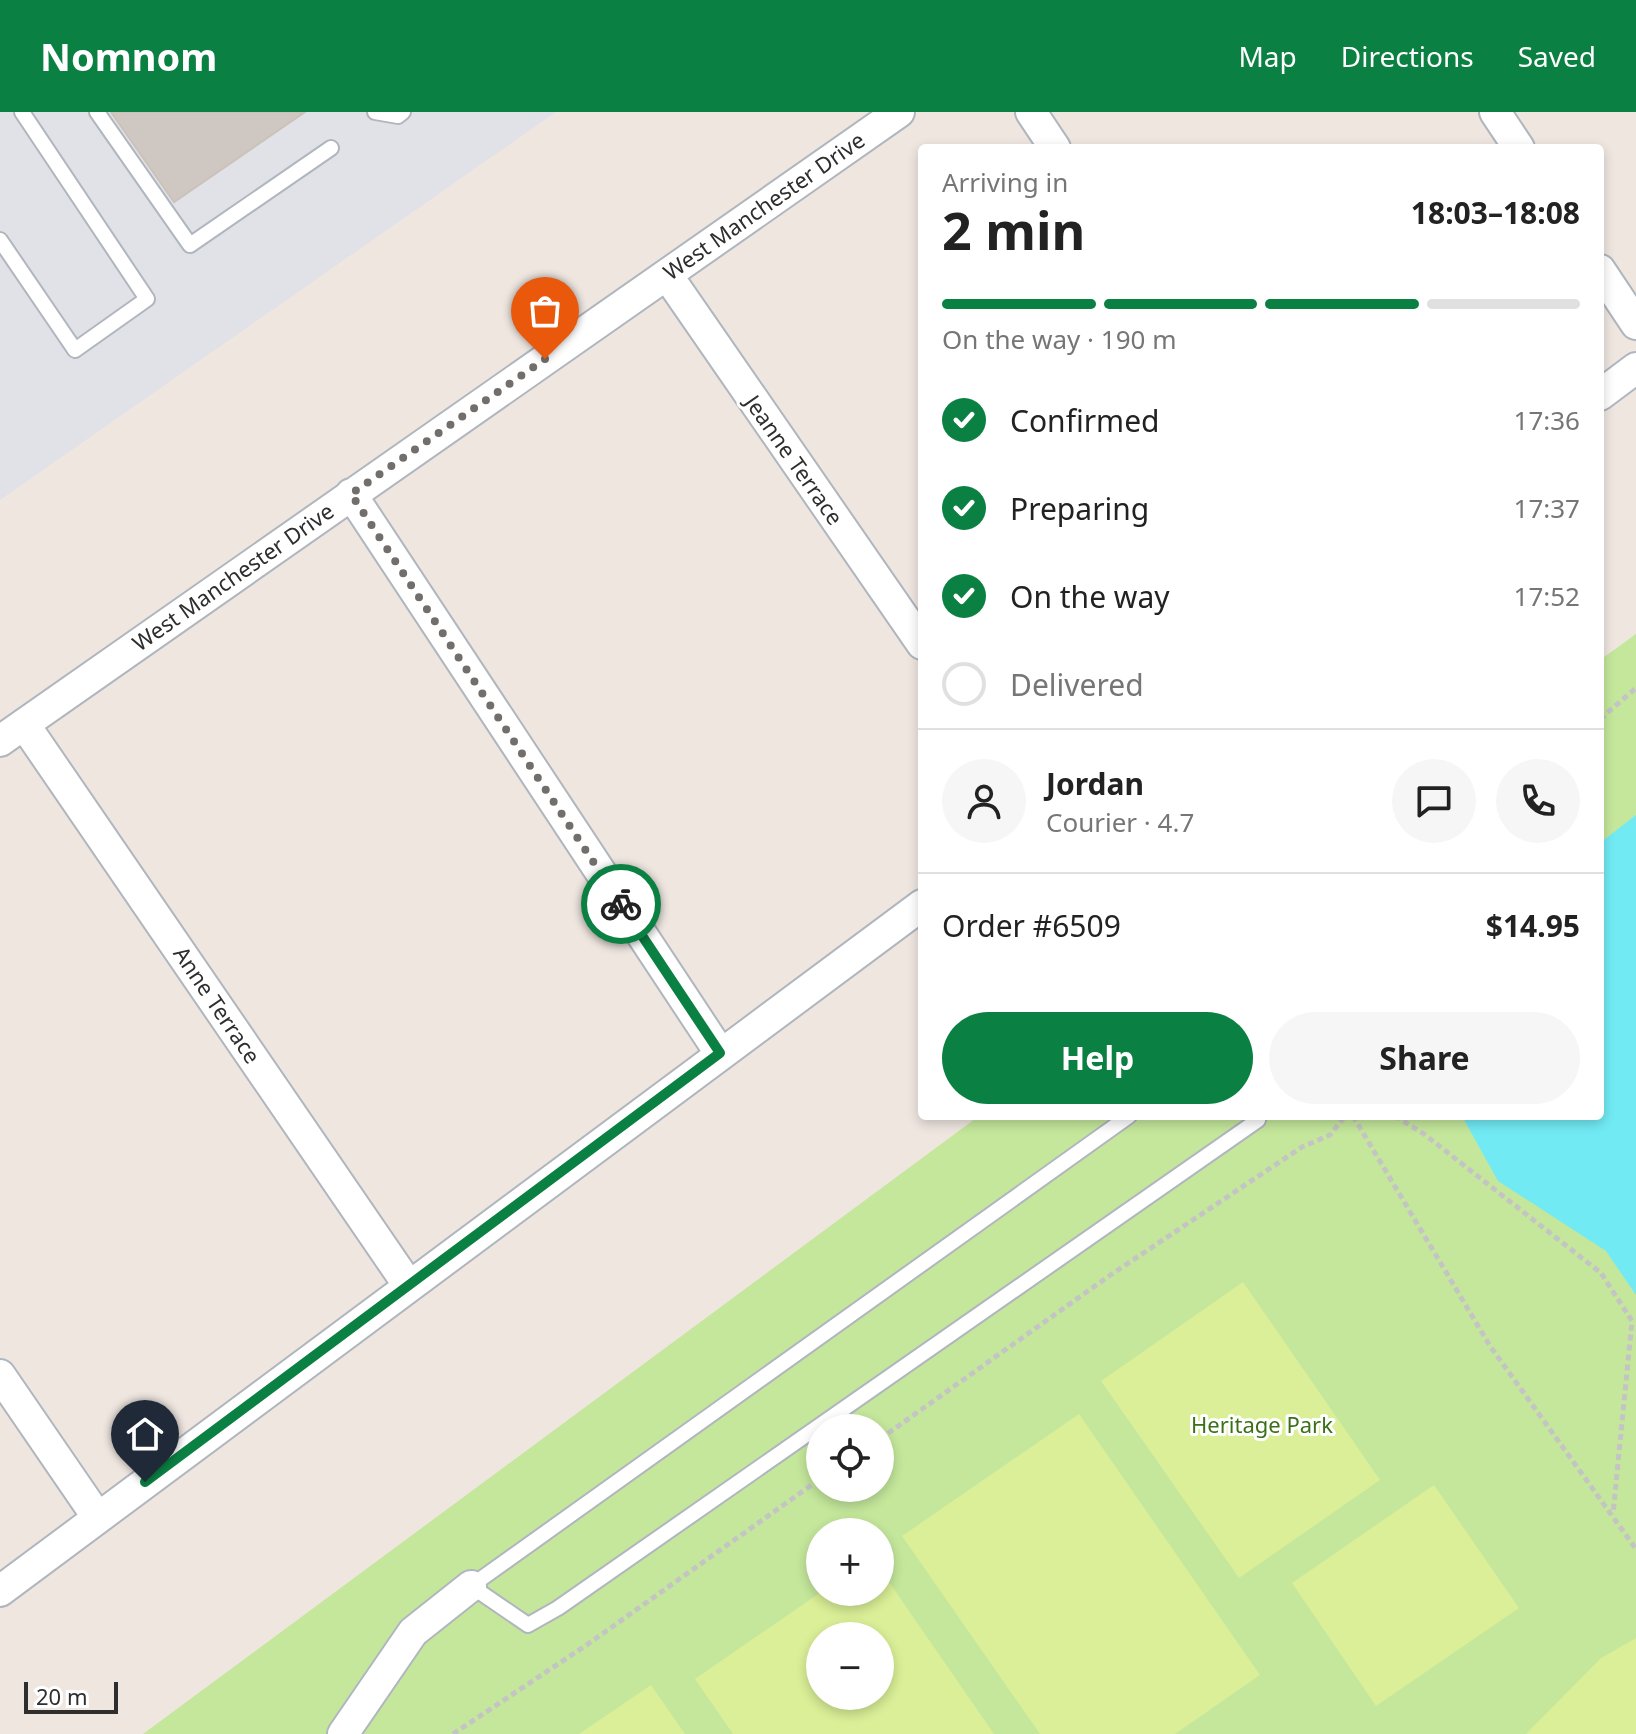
<!DOCTYPE html>
<meta charset="utf-8">
<style>
:root{--surface:#fff;--page:#f6f6f6;--text:#222;--muted:#767676;--line:#e0e0e0;--accent:#0b8043}
body{margin:0;font-family:"Noto Sans",sans-serif;background:var(--page);color:var(--text);height:100vh;display:flex;flex-direction:column;font-size:30px;white-space:nowrap}
*{box-sizing:border-box;margin:0}
p{font-size:26px;color:var(--muted)}
.icon{flex:none;width:44px;height:44px;fill:none;stroke:currentColor;stroke-width:2;stroke-linecap:round;stroke-linejoin:round}
.map{position:relative;flex:1;overflow:hidden}
.drawer{position:absolute;left:918px;top:32px;width:686px;height:976px;display:flex;flex-direction:column;background:var(--surface);border-radius:8px;box-shadow:0 4px 12px #0003}
.drawer>*{flex:none}
.tools{position:absolute;left:806px;top:1302px;display:grid;gap:16px}
.tools a{display:grid;place-items:center;width:88px;height:88px;border-radius:50%;background:var(--surface);box-shadow:0 4px 12px #0003;font-size:40px}
.scale{position:absolute;left:24px;bottom:20px;width:94px;box-sizing:border-box;padding-left:8px;border:4px solid #2e2e2e;border-top:0;font-size:22px;line-height:28px;white-space:nowrap;color:#2e2e2e;-webkit-text-stroke:6px #fff;paint-order:stroke}
.pin{position:absolute;display:grid;place-items:center;width:68px;height:68px;color:#fff;margin:-82px -34px;border-radius:50% 50% 50% 0;rotate:-45deg;box-shadow:0 0 8px #0007}
.pin .icon{rotate:45deg}
.courier{position:absolute;display:grid;place-items:center;width:80px;height:80px;margin:-40px;border:6px solid #0b8043;border-radius:50%;background:#fff;color:#222;box-shadow:0 2px 10px #0007}
.overview em{font-style:normal;font-weight:700}
.overview div{display:flex;flex-direction:column-reverse}
.overview{display:flex;align-items:center;justify-content:space-between;height:136px;padding:0 24px}
h1{font-size:52px;font-weight:700;line-height:60px}
.bar{display:grid;grid-template-columns:repeat(4,1fr);gap:12px 8px;align-content:center;height:96px;padding:0 24px}
.bar i{height:10px;border-radius:6px;background:var(--line)}
.bar .selected{background:var(--accent)}
.bar p{grid-column:span 4}
.line{display:flex;align-items:center;gap:20px;padding:0 24px;border-top:2px solid var(--line)}
.line div{flex:1}
.round{display:grid;place-items:center;flex:none;width:84px;height:84px;border-radius:42px;background:var(--page)}
ol{padding:0 24px;list-style:none}
li{display:flex;align-items:center;gap:24px;height:88px}
li p{margin-inline-start:auto}
li .icon{padding:8px;border-radius:50%;background:var(--accent);color:#fff;stroke-width:4}
li:last-child{color:var(--muted)}
li i{width:44px;height:44px;border:4px solid var(--line);border-radius:50%}
.action{display:flex;gap:16px;margin-top:auto;padding:16px 24px}
.action a{flex:1;height:92px;border-radius:48px;background:var(--accent);color:#fff;font-size:32px;font-weight:700;line-height:92px;text-align:center}
.action a+a{background:var(--page);color:var(--text)}
header{display:flex;align-items:center;gap:48px;box-sizing:border-box;height:112px;padding:0 40px;background:var(--accent);color:#fff}
header strong{font-size:38px}
nav{display:flex;gap:44px;margin-inline-start:auto;font-size:28px}
.map>svg:first-child{display:block}
.industrial{fill:#e1e1e8}
.green{fill:#c4e79b;fill-rule:evenodd}
.pitch{fill:#daef97;fill-rule:evenodd}
.water{fill:#71eaf4}
.building{fill:#cfc7c1;stroke:#cbc2b9;stroke-width:2}
.lines{fill:none;stroke-linecap:round;stroke-linejoin:round}
.lane-casing{stroke:#b0b6be;stroke-width:18}
.street-casing{stroke:#b0b6be;stroke-width:34}
.path{stroke:#c4c4c4;stroke-width:5;stroke-dasharray:6 4;stroke-linecap:butt}
.lane{stroke:#fff;stroke-width:14}
.street{stroke:#fff;stroke-width:30}
.done{stroke:#726e6c;stroke-width:8;stroke-dasharray:0 14.4}
.route{stroke:#0b8043;stroke-width:10}
.labels{text-anchor:middle;stroke-width:6;stroke-linejoin:round;paint-order:stroke}
.street-label{font-size:22px;fill:#2e2e2e;stroke:#fff}
.park-label{font-size:22px;fill:#3b7018;stroke:#fff}
</style>
<header>
<strong>Nomnom</strong>
<nav><a>Map</a><a>Directions</a><a>Saved</a></nav>
</header>
<div class="map">
<svg width="1636" height="1622" viewBox="0 0 1636 1622">
<rect width="100%" height="100%" fill="#efe6e0"/>
<path class="industrial" d="M 0,0 L 556,0 L 0,388 Z"/>
<path class="green" d="M 1636,522 L 1636,1622 L 143,1622 L 979,1004 L 1600,1004 L 1600,548 ZM 820,1316 L 880,1316 L 880,1376 L 820,1376 ZM 820,1420 L 880,1420 L 880,1480 L 820,1480 ZM 820,1524 L 880,1524 L 880,1584 L 820,1584 Z"/>
<path class="pitch" d="M 1243,1170 L 1380,1368 L 1239,1466 L 1101,1269 Z
M 1079,1302 L 1260,1563 L 1175,1622 L 1040,1622 L 902,1424 Z
M 1434,1373 L 1519,1496 L 1376,1594 L 1292,1471 Z
M 880,1457 L 994,1622 L 733,1622 L 695,1567 L 821,1480 L 880,1480 ZM 820,1524 L 880,1524 L 880,1584 L 820,1584 Z
M 1636,1526 L 1636,1622 L 1526,1622 L 1601,1546 Z
M 651,1573 L 685,1622 L 579,1622 Z"/>
<path class="water" d="M 1636,703 L 1636,1183 L 1606,1139 L 1498,1069 L 1462,1004 L 1600,1004 L 1600,731 Z"/>
<path class="building" d="M 111,0 L 305,0 L 174,90 Z"/>
<g class="lines">
<g class="lane-casing">
<path id="lane" d="M 97,0 L 190,133 L 331,36
M 375,0 L 398,4 L 403,0
M 0,128 L 75,238 L 147,187 L 22,0
M 1129,1004 L 471,1474 L 528,1513 L 558,1496 L 1258,1008 L 1256,1004"/>
</g>
<g class="street-casing">
<path id="street" d="M 1031,0 L 1055,36
M 1495,0 L 1519,36
M 1600,158 L 1636,212
M 667,163 L 922,532
M 1600,283 L 1636,256
M 351,382 L 720,941
M 24,612 L 409,1174
M 0,629 L 899,0
M 0,1263 L 98,1406
M 0,1479 L 922,793
M 343,1622 L 413,1520 L 471,1474"/>
</g>
<path class="path" d="M 1600,607 L 1636,576
M 1353,1004 L 1490,1234 L 1636,1437
M 1395,1004 L 1424,1022 L 1601,1161 L 1632,1209 L 1613,1402
M 880,1327 L 1109,1164 L 1302,1035 L 1330,1023 L 1345,1004
M 453,1622 L 588,1532 L 820,1367"/>
<use href="#lane" class="lane"/>
<use href="#street" class="street"/>
</g>
<g class="lines">
<path class="done" d="M 545,247 L 351,382 L 621,792"/>
<path class="route" d="M 145,1370 L 720,941 L 621,792"/>
</g>
<g class="labels">
<g class="street-label">
<text transform="translate(764 94) rotate(-35)" y="8">West Manchester Drive</text>
<text transform="translate(794 348) rotate(55)" y="8">Jeanne Terrace</text>
<text transform="translate(233 465) rotate(-35)" y="8">West Manchester Drive</text>
<text transform="translate(217 893) rotate(56)" y="8">Anne Terrace</text>
</g>
<g class="park-label">
<text x="1262" y="1321">Heritage Park</text>
</g>
</g>
</svg>
<div class="tools">
<a><svg class="icon" aria-label="locate" viewBox="0 0 24 24"><circle cx="12" cy="12" r="6"/><path d="M12 2v4M12 18v4M2 12h4M18 12h4"/></svg></a>
<a>+</a>
<a>−</a>
</div>
<div class="scale">20 m</div>
<div class="pin" style="left:545px;top:247px;background:#ea580c"><svg class="icon" aria-label="bag" viewBox="0 0 24 24"><path d="M5 8h14l-1 12H6zM9 8a3 3 0 0 1 6 0"/></svg></div>
<div class="pin" style="left:145px;top:1370px;background:#1f2937"><svg class="icon" aria-label="home" viewBox="0 0 24 24"><path d="M3 11l9-7 9 7M6 9v11h12V9"/></svg></div>
<div class="courier" style="left:621px;top:792px"><svg class="icon" aria-label="bike" viewBox="0 0 24 24"><circle cx="6" cy="16" r="4"/><circle cx="18" cy="16" r="4"/><path d="M6 16l4-8h5l3 8M10 8l3 8H6M13 5h3"/></svg></div>
<section class="drawer">
<div class="overview"><div><h1>2 min</h1><p>Arriving in</p></div><em>18:03–18:08</em></div>
<div class="bar"><i class="selected"></i><i class="selected"></i><i class="selected"></i><i></i><p>On the way · 190 m</p></div>
<ol>
<li><svg class="icon" aria-label="check" viewBox="0 0 24 24"><path d="M5 12l5 5 9-10"/></svg>Confirmed<p>17:36</p></li>
<li><svg class="icon" aria-label="check" viewBox="0 0 24 24"><path d="M5 12l5 5 9-10"/></svg>Preparing<p>17:37</p></li>
<li><svg class="icon" aria-label="check" viewBox="0 0 24 24"><path d="M5 12l5 5 9-10"/></svg>On the way<p>17:52</p></li>
<li><i></i>Delivered</li>
</ol>
<div class="line" style="height:144px"><a class="round"><svg class="icon" aria-label="person" viewBox="0 0 24 24"><circle cx="12" cy="8" r="4"/><path d="M4 21q1-7 8-7t8 7"/></svg></a><div><b>Jordan</b><p>Courier · 4.7</p></div><a class="round"><svg class="icon" aria-label="chat" viewBox="0 0 24 24"><path d="M4 5h16v11H9l-5 4z"/></svg></a><a class="round"><svg class="icon" aria-label="phone" viewBox="0 0 24 24"><path d="M5 4h4l2 5-3 2q2 4 5 5l2-3 5 2v4C11 20 4 13 5 4z"/></svg></a></div>
<div class="line" style="height:104px"><div>Order #6509</div><b>$14.95</b></div>
<div class="action"><a>Help</a><a>Share</a></div>
</section>
</div>
